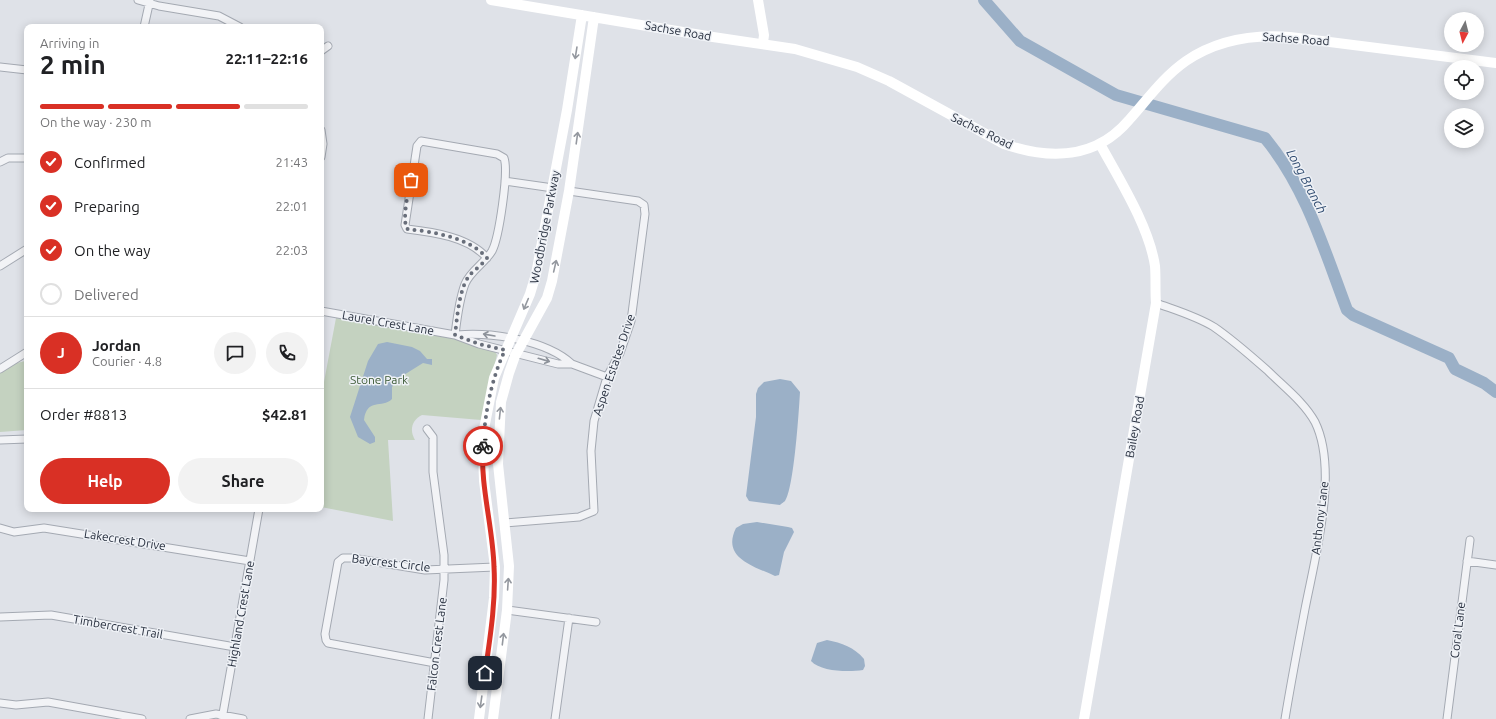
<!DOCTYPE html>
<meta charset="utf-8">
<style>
:root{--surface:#fff;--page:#f2f2f2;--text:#202124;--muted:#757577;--line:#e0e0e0;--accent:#d93025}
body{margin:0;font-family:Ubuntu,sans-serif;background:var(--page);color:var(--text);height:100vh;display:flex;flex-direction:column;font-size:15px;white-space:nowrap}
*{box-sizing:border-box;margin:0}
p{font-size:13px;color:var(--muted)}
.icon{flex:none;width:22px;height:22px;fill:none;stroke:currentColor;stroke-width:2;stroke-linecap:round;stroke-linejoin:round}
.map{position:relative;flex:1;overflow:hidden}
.panel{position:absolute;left:24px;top:24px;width:300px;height:488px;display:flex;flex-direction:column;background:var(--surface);border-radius:8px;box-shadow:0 2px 10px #0003}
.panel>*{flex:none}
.needle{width:26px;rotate:187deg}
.tools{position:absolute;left:1444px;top:12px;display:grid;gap:8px}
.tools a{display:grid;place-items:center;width:40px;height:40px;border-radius:50%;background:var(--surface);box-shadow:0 2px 10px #0003;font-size:20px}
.pin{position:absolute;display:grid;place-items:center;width:34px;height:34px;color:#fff;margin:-17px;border-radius:8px;box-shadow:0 2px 6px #0006}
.courier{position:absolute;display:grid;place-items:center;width:40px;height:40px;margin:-20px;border:3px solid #d93025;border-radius:50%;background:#fff;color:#222;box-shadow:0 1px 5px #0007}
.headline em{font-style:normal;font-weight:700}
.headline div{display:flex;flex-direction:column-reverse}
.headline{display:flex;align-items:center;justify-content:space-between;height:68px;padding:0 16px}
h1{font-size:26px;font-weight:700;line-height:30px}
.bar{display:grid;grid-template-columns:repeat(4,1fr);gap:6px 4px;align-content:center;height:48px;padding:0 16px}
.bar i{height:5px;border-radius:3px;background:var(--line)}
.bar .selected{background:var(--accent)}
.bar p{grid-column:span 4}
.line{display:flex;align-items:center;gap:10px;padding:0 16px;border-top:1px solid var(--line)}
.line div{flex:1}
.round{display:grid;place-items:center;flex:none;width:42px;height:42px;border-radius:21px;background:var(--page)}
ol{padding:0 16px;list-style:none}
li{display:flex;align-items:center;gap:12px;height:44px}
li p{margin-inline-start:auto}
li .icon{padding:4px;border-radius:50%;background:var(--accent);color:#fff;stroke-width:4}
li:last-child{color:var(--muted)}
li i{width:22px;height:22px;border:2px solid var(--line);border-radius:50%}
.cta{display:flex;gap:8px;margin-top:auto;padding:8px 16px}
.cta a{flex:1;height:46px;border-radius:24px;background:var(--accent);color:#fff;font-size:16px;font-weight:700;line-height:46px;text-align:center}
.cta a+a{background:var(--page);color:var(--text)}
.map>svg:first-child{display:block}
.green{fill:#c4d2c0}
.water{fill:#9bb0c7}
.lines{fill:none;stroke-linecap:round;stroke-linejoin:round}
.river{stroke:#9bb0c7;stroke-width:12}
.street-casing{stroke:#a4a9b2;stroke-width:9}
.street{stroke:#f2f3f6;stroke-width:7}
.secondary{stroke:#fff;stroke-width:10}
.oneway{stroke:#94989f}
.oneway2{stroke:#8d929a}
.done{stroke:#686e7a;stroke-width:4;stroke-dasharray:0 7.2}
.route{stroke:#d93025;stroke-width:5}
.labels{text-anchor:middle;stroke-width:3;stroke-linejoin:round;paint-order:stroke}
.street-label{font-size:12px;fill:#28303f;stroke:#eef1f6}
.park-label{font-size:12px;fill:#3c5a36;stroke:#eef1f6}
.water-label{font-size:13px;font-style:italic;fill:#334e72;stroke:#eef1f6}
</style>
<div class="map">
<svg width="1496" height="719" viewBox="0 0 1496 719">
<rect width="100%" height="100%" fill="#dfe2e8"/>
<path class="green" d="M 336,318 L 459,339 L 494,350 L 497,355 L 481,420 L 422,415 C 412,420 409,430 415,440 L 388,440 L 393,521 L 321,507 L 321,398 Z
M 25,361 L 27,364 L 27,430 L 0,432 L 0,371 L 13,364 Z"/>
<path class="water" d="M 387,342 L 412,347 L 420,351 L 427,359 L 432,359 L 432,365 L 423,363 L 399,378 L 392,387 L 392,399 C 382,409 367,397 364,420 L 375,437 L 375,442 L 370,444 L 358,437 L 350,417 L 368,361 L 378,344 Z
M 780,379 L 791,381 L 800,392 C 799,410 794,489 785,501 C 785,501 781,504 780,505 L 749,501 L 746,496 L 756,417 L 756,394 L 758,388 L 764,382 Z
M 757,522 L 788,527 L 792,528 L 794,532 L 784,552 L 779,575 L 775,576 C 754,566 721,558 736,528 L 743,524 Z
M 827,640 C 842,643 854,647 864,659 L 865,666 L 863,670 C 849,672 821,672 811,661 L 817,643 Z"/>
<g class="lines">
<path class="river" d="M 984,0 L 1020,41 L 1116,95 L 1265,138 C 1306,187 1325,252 1347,310 L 1353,315 L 1449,358 L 1455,369 L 1484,383 L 1496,392"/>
<g class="street-casing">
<path id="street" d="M 138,0 L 159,6 L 219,16 L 240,27
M 144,27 L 150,0
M 321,51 L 328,46
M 0,67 L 27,70
M 321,130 L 323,144 L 321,157
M 0,162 L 8,158 L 27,158
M 505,181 L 553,188
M 0,266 L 27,249
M 1156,303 C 1175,310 1196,316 1214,327 C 1233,340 1251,356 1268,371 C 1284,387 1304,402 1315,422 C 1339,471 1315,557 1305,609 C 1298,646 1291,682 1285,719
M 321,311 L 455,335 L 479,344 L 558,364 L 572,364 L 607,377
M 455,335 C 457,318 459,300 465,284 C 470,271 485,263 492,251 C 499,238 509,171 504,158 L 497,154 L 421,141 L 417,146 L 405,225 L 407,229 C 433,232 469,237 487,258
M 457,335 C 492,332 546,340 572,364
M 0,369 L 27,352
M 427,429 L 433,437 L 433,472 L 444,555 L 444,580 L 428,719
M 0,440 L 27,439
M 505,523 L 579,517 L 594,511 L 591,451 L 594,421 L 607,377 L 620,353 L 631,321 L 645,214 L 644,205 L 638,201 L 569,191
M 0,528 L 14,532 L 44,528 L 250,561
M 1467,561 L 1496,565
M 507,610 L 596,622
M 0,617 L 51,615 L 235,647
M 435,663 L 328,643 L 326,640 L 325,634 L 338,562 L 343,558 L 352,558 L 425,570 L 495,567
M 0,703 L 16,705 L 48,702 L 142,719
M 190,719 L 216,714 L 243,719
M 222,719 L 259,509
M 555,719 L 569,618
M 1447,719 L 1470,540"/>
</g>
<use href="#street" class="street"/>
<path class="secondary" d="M 491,0 L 713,37 L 795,49 L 857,67 L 889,81 L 1004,144 C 1050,160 1096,159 1129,120 C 1147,100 1163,77 1186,61 C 1217,40 1252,34 1290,37 L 1496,63
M 758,0 L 764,35 L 763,43
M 479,719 L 494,598 L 495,567 L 484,481 L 483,450 L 484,429 L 494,378 L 530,294 L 536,274 L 567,110 L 582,15
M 493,719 L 507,610 L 509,566 L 498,464 L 501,402 L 509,373 L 515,356 L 547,298 L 552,281 L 569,191 L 594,17
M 1084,719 L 1156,303 C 1155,291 1156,278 1155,266 C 1149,226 1119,179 1100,144"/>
</g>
<defs><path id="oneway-shaft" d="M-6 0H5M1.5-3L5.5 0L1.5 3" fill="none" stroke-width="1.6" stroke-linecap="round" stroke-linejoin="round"/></defs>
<g class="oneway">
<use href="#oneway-shaft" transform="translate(576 53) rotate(99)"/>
<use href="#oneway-shaft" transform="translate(577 138) rotate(-82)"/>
<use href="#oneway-shaft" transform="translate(555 266) rotate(-77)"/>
<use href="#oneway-shaft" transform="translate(526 304) rotate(113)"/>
<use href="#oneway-shaft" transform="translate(500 413) rotate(-84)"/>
<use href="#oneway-shaft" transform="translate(508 584) rotate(-86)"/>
<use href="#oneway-shaft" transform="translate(503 639) rotate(-83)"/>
<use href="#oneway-shaft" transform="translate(481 702) rotate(98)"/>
</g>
<g class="oneway2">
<use href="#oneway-shaft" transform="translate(489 335) rotate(-170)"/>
<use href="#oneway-shaft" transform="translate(544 360) rotate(16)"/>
</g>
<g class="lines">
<path class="done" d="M 411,180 C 408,192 402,219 407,229 C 433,232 469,237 487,258 C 482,265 474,270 469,276 C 459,289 457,319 455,335 L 479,344 L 505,350 C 491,380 485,413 483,446"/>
<path class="route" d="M 483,446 C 480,486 493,527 494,567 C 496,602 490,638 485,673"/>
</g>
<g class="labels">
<g class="street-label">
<text transform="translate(678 31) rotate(10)" y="4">Sachse Road</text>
<text transform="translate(1296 39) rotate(4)" y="4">Sachse Road</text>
<text transform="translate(982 131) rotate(26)" y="4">Sachse Road</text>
<text transform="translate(545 227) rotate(-79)" y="4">Woodbridge Parkway</text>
<text transform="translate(388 323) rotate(10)" y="4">Laurel Crest Lane</text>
<text transform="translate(614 365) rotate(-71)" y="4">Aspen Estates Drive</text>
<text transform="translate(1135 427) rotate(-80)" y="4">Bailey Road</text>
<text transform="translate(1320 518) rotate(-83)" y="4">Anthony Lane</text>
<text transform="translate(125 540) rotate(9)" y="4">Lakecrest Drive</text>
<text transform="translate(391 563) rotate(7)" y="4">Baycrest Circle</text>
<text transform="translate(241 614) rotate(-80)" y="4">Highland Crest Lane</text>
<text transform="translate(118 627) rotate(10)" y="4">Timbercrest Trail</text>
<text transform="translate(1458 630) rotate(-83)" y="4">Coral Lane</text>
<text transform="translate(437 644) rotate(-83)" y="4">Falcon Crest Lane</text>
</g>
<g class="park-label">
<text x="379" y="384">Stone Park</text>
</g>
<g class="water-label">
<text transform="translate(1307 181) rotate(62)" y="5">Long Branch</text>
</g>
</g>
</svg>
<div class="tools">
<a><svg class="needle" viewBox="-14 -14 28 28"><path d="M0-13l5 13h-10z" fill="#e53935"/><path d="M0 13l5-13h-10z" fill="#757577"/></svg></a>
<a><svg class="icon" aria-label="locate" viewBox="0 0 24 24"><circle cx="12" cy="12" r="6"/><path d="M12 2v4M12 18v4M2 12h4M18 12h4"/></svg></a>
<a><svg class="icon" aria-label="layers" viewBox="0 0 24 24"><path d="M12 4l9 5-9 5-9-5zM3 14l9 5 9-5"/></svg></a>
</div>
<div class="pin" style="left:411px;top:180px;background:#ea580c"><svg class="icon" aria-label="bag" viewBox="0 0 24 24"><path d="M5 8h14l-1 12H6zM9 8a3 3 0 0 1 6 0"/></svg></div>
<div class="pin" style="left:485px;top:673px;background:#1f2937"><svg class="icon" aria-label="home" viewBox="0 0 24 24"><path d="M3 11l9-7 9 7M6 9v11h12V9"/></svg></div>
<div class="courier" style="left:483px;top:446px"><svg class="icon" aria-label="bike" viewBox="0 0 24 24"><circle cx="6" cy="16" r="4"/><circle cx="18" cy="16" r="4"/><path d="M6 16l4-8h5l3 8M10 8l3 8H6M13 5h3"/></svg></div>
<section class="panel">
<div class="headline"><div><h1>2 min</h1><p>Arriving in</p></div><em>22:11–22:16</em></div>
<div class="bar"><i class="selected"></i><i class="selected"></i><i class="selected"></i><i></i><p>On the way · 230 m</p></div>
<ol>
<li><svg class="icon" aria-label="check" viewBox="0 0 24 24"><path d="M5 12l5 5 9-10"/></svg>Confirmed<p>21:43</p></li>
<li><svg class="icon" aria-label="check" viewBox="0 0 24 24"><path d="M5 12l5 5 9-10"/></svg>Preparing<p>22:01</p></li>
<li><svg class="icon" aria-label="check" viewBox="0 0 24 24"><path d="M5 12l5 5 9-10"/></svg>On the way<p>22:03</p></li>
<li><i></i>Delivered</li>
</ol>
<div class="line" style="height:72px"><b class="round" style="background:var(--accent);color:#fff">J</b><div><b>Jordan</b><p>Courier · 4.8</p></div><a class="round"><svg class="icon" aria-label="chat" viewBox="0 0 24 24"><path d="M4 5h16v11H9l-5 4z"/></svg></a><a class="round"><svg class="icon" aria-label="phone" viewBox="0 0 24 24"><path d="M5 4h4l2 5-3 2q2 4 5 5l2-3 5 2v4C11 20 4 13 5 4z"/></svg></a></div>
<div class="line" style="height:52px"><div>Order #8813</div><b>$42.81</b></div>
<div class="cta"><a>Help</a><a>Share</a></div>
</section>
</div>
